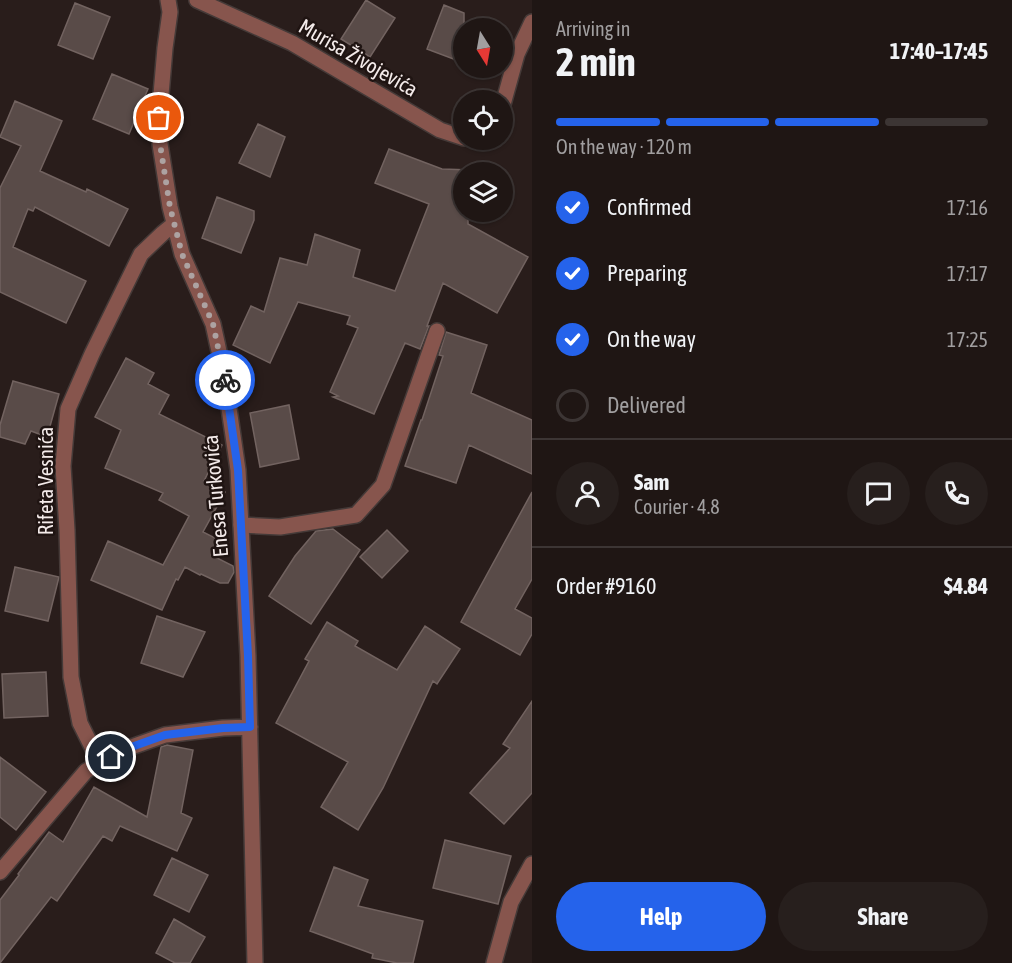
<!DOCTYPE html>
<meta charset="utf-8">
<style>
:root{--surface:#1f1614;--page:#271f1d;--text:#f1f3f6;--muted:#a19fa0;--line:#3c3534;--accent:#2563eb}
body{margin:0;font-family:"Asap Condensed",sans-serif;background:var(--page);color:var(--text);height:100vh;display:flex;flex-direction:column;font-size:22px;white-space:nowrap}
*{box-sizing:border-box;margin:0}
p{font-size:20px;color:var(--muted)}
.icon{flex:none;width:33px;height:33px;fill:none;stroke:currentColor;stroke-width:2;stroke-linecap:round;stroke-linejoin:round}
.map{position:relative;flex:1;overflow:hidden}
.side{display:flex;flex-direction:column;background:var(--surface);width:480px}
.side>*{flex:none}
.needle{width:39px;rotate:169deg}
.controls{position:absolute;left:453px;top:18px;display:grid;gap:12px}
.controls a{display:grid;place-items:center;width:60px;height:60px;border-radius:50%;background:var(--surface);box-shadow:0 2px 4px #0004,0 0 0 2px var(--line);font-size:30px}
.pin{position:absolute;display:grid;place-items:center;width:51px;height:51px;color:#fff;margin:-26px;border:3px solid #fff;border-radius:50%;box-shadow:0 2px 6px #0007}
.courier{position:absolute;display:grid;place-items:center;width:60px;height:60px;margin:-30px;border:4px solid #2563eb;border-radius:50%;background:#fff;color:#222;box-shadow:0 2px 8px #0007}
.overview em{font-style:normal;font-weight:700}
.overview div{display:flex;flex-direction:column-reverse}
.overview{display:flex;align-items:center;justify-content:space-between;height:102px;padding:0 24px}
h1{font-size:39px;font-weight:700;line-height:45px}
.bar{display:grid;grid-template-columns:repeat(4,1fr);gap:9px 6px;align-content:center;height:72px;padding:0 24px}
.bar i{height:8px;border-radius:4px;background:var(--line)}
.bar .selected{background:var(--accent)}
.bar p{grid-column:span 4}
.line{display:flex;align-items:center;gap:15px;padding:0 24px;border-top:2px solid var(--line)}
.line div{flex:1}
.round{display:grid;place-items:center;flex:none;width:63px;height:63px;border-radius:32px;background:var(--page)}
ol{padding:0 24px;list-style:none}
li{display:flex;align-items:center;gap:18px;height:66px}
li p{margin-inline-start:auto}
li .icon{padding:6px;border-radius:50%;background:var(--accent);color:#fff;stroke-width:4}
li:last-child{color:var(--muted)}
li i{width:33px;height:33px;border:3px solid var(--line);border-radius:50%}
.action{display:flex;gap:12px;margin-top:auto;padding:12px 24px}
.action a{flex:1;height:69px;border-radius:36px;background:var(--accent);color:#fff;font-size:24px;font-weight:700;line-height:69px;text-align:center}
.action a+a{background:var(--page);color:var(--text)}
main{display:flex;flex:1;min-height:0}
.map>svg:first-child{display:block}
.building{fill:#594b48;stroke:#726360;stroke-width:1.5}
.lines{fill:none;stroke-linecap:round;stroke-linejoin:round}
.service-casing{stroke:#453a38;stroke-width:18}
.minor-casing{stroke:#453a38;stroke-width:18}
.service{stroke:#87554d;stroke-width:15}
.minor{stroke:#87554d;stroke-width:15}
.done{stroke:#ada3a2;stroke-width:6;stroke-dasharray:0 10.8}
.route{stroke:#2563eb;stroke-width:8}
.labels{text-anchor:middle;stroke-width:5;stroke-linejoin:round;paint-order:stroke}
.street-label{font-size:21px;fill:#f4ebea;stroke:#1f1412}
</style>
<main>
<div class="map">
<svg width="532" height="963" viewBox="0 0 532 963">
<rect width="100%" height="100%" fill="#291d1b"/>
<path class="building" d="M 366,0 L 395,18 L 370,57 L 341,39 Z
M 75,3 L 110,17 L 93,59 L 58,45 Z
M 444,5 L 464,13 L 464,63 L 427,49 Z
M 112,74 L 148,89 L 129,134 L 93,119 Z
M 15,101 L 62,121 L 40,171 L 86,192 L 87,189 L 128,209 L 109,246 L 35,207 L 33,211 L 28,209 L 13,247 L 86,281 L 66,323 L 0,292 L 0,188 L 21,146 L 0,137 Z
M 258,124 L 285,137 L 270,177 L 239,163 Z
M 389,149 L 442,169 L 471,170 L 471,172 L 464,172 L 464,212 L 468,212 L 468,224 L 528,257 L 497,313 L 443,283 L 427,326 L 429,326 L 420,349 L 405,343 L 374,414 L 333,397 L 338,396 L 330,392 L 358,328 L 347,324 L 350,316 L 298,302 L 270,363 L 233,345 L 251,306 L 264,312 L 280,258 L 307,265 L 315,234 L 360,250 L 353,277 L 395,291 L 429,204 L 375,183 Z
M 217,197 L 254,211 L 254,220 L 241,253 L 202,238 Z
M 446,332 L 487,345 L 471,393 L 532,420 L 532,474 L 469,445 L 456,483 L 405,466 L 421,420 L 422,420 L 443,356 L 439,355 Z
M 126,358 L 154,373 L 148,384 L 169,395 L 159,414 L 222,445 L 204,481 L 225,492 L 203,532 L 219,540 L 211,555 L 233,566 L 234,572 L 228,583 L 220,583 L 201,574 L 200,575 L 185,567 L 178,580 L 176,579 L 162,610 L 91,580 L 108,541 L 163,565 L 189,516 L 159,500 L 163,493 L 105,468 L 121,430 L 95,417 Z
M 13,381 L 59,394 L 47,437 L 31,431 L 25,444 L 0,437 L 0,425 Z
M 289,405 L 299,459 L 260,467 L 250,413 Z
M 532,492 L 532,579 L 515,609 L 532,618 L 532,634 L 520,655 L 461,622 Z
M 333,529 L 360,550 L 311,624 L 269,596 L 295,556 L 316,531 Z
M 387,530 L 408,551 L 382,578 L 360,557 Z
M 15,567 L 59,577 L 48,621 L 5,611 Z
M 157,616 L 205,632 L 183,677 L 141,663 Z
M 327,622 L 358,641 L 355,646 L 397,670 L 425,626 L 460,649 L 437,684 L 433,681 L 383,788 L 358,830 L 321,807 L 348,762 L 276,723 L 309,661 L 305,659 Z
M 46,672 L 48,716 L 4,718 L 2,674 Z
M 532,701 L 532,793 L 504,824 L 470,793 L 510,748 L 503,744 Z
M 167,745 L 193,750 L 181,813 L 192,818 L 177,851 L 120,826 L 112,841 L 103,836 L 57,901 L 51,897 L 0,963 L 0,900 L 19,875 L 18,874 L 49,832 L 63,842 L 94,787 L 147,817 L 161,747 Z
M 0,757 L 46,792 L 16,830 L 0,817 Z
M 445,840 L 511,856 L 498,904 L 433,888 Z
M 172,858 L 208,875 L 189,912 L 154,895 Z
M 334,867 L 368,880 L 358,906 L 423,921 L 413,963 L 397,963 L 372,958 L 373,954 L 310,931 Z
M 174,919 L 205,937 L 190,963 L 175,963 L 156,953 Z"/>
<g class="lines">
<g class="service-casing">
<path id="service" d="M 241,525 L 280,527 L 356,515 L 383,485 L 437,331"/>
</g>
<g class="minor-casing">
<path id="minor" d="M 168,0 L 170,12 L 165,48 L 159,118 L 160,144 L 170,207 L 182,254 L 213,324 L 224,374 L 238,470 L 248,656 L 255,963
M 197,0 L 292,43 L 440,130 L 464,138
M 502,108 L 517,54 L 532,22
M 100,763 L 80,723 L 71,677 L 67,530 L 63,466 L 68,409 L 92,354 L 141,254 L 163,233 L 174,224
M 0,872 L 86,771 L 123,750 L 165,735 L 223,728 L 250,727
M 494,963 L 511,902 L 532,864"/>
</g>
<use href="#service" class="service"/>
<use href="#minor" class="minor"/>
</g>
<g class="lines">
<path class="done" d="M 159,118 L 160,144 L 170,207 L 182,254 L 213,324 L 225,380"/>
<path class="route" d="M 111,757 L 123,750 L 165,735 L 223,728 L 250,727 L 248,656 L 238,470 L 225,380"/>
</g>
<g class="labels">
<g class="street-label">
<text transform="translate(358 58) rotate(30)" y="7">Murisa Živojevića</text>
<text transform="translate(46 481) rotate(-90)" y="7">Rifeta Vesnića</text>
<text transform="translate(216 496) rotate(-95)" y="7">Enesa Turkovića</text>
</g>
</g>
</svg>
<div class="controls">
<a><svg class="needle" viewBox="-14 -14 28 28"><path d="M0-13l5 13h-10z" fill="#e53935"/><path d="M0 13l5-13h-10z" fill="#a19fa0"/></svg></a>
<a><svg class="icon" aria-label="locate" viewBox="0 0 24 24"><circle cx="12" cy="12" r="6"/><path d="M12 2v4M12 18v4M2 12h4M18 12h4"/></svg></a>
<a><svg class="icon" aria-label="layers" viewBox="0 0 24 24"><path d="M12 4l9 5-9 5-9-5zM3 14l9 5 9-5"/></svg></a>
</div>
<div class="pin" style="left:159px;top:118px;background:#ea580c"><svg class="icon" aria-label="bag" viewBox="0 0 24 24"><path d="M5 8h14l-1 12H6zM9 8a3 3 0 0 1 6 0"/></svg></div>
<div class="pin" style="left:111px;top:757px;background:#1f2937"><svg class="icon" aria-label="home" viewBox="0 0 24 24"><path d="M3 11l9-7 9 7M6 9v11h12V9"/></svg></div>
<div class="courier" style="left:225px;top:380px"><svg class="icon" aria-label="bike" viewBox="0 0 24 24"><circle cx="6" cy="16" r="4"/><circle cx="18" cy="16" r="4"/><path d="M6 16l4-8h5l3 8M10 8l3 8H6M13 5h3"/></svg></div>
</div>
<section class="side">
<div class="overview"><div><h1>2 min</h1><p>Arriving in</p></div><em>17:40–17:45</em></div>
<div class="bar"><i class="selected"></i><i class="selected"></i><i class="selected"></i><i></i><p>On the way · 120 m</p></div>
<ol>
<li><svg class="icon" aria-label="check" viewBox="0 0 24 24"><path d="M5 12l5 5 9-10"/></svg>Confirmed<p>17:16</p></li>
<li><svg class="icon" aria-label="check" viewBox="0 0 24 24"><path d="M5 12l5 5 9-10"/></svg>Preparing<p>17:17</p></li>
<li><svg class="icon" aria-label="check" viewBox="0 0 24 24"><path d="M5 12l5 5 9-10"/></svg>On the way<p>17:25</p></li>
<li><i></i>Delivered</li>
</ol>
<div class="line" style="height:108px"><a class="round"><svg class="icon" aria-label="person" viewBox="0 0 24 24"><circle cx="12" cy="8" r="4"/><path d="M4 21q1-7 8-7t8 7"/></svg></a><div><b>Sam</b><p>Courier · 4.8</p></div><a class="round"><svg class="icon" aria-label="chat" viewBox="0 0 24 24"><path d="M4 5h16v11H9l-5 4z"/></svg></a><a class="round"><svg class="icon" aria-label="phone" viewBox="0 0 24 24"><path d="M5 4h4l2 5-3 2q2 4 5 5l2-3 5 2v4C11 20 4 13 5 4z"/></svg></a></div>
<div class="line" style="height:78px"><div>Order #9160</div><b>$4.84</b></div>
<div class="action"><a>Help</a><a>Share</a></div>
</section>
</main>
